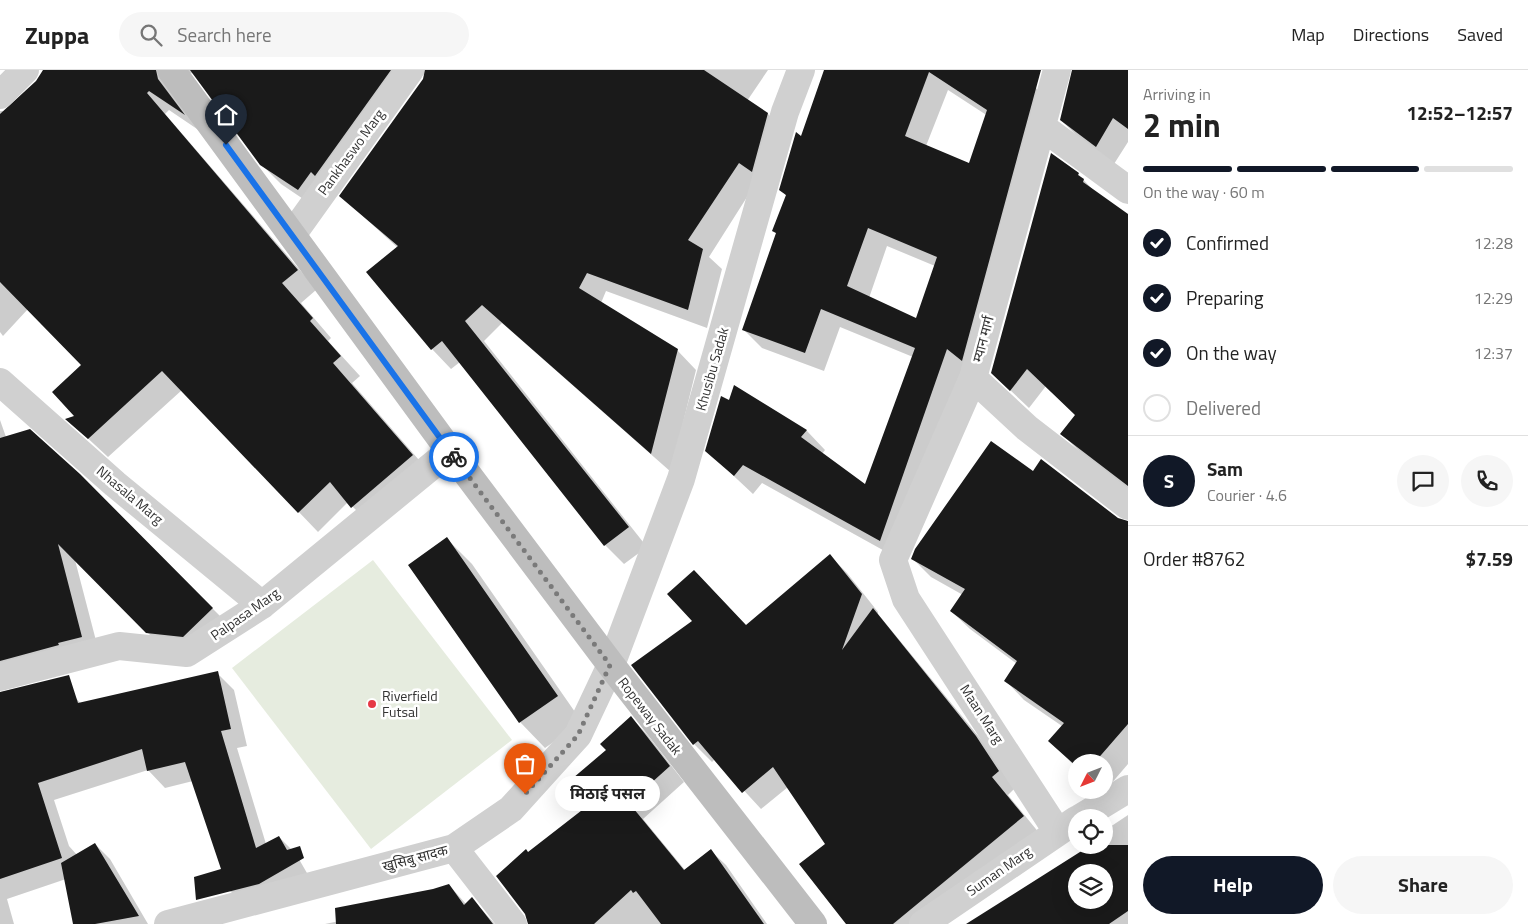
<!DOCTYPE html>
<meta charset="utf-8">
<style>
:root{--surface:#fff;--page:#f6f6f6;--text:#222;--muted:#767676;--line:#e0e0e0;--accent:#111827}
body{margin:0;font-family:"Titillium Web","Noto Sans Devanagari",sans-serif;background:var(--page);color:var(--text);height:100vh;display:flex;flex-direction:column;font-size:19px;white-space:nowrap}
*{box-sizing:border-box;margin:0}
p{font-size:16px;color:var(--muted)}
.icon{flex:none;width:28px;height:28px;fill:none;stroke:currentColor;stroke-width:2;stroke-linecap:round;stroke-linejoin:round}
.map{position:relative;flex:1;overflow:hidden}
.sheet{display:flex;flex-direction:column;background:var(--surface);width:400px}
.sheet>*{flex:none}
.needle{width:32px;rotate:228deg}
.tools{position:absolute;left:1068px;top:684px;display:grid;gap:10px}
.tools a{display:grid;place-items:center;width:45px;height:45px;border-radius:50%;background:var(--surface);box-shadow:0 5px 20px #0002;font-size:25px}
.pin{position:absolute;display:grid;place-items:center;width:42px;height:42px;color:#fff;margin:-51px -21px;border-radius:50% 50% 50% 0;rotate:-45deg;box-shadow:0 0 5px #0007}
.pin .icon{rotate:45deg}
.courier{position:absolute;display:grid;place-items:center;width:50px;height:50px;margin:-25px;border:4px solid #1a73e8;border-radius:50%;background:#fff;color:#222;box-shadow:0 1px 6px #0007}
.bubble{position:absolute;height:35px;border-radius:18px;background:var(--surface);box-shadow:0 5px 20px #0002;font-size:16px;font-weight:700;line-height:35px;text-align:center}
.head em{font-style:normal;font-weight:700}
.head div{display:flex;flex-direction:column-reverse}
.head{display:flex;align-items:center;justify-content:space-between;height:85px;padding:0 15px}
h1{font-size:32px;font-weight:700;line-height:38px}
.bar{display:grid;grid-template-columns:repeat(4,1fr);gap:8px 5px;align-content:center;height:60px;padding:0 15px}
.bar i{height:6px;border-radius:4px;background:var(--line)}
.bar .on{background:var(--accent)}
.bar p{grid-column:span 4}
.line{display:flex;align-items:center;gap:12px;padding:0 15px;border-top:1px solid var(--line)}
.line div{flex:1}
.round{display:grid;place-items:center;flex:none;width:52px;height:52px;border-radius:26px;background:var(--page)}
ol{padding:0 15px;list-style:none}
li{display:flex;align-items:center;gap:15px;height:55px}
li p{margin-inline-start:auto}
li .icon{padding:5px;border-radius:50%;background:var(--accent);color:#fff;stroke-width:4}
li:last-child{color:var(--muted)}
li i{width:28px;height:28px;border:2px solid var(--line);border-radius:50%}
.cta{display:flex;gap:10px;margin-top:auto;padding:10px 15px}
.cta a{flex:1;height:58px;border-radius:30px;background:var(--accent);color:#fff;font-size:20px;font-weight:700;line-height:58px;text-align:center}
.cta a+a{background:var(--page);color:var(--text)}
header{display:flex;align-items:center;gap:30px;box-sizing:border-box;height:70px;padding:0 25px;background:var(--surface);border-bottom:1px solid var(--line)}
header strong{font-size:24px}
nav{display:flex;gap:28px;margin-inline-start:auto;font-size:18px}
.search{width:350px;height:45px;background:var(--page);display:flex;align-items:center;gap:12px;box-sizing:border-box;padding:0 18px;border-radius:28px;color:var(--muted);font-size:19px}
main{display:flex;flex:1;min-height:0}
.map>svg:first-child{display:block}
.green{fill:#e6ecdf}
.shadow{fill:#0003;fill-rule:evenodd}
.building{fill:#1a1a1a;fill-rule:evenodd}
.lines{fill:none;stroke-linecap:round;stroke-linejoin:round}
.minor{stroke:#d0d0d0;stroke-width:28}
.secondary{stroke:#bdbdbd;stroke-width:28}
.done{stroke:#7a7a7a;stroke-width:5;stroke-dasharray:0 9}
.route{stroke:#1a73e8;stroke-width:6}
.poi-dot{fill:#e63946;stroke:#fff;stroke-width:2}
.labels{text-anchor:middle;stroke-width:5;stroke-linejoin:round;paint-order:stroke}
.street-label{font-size:14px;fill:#333;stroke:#fff}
.poi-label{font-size:14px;fill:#333;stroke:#fff;text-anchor:start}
</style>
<header>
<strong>Zuppa</strong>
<div class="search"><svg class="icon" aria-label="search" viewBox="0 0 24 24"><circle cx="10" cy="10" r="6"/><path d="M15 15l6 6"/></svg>Search here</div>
<nav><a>Map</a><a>Directions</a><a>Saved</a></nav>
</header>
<main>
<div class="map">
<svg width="1128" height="854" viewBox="0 0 1128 854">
<rect width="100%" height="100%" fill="#fff"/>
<path class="green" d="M 373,490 L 512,670 L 371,779 L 232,598 Z"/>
<path class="shadow" d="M 45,0 L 768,0 L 747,31 L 768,44 L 787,64 L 709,187 L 722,199 L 707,258 L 606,221 L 601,233 L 677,280 L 696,300 L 671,402 L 502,253 L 484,271 L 647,477 L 624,494 L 605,475 L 460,292 L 451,299 L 432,279 L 368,202 L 398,178 L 341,126 L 424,10 L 427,2 L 417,10 L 318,139 L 281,114 L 261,94 L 195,4 L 190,3 L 200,61 L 169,40 L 165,44 L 312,214 L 316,220 L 301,233 L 331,268 L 328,271 L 360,306 L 352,313 L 432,405 L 372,456 L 348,432 L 318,462 L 182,320 L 108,387 L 68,350 L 77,347 L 82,295 L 28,239 L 3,266 L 0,262 L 0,41 L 5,41 L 37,12 Z
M 826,0 L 1018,0 L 991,48 L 948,20 L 926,76 L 962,102 L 1035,17 L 1054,37 L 899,489 L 762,413 L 753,424 L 707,381 L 735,317 L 807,361 L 825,380 L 822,384 L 866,416 L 913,287 L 840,257 L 824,301 L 762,278 L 743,259 L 777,164 L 774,161 L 787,126 L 781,120 L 802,68 ZM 887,176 L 935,196 L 917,250 L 869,228 Z
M 1075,0 L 1128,0 L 1128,72 L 1114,94 L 1079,68 L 1061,50 Z
M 1078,104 L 1096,123 L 1128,146 L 1128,419 L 1080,382 L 1062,364 L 1076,345 L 1046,316 L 1029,338 L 992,303 Z
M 0,350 L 6,367 L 79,405 L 231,557 L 167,582 L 75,490 L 100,586 L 0,616 Z
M 1033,402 L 1118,450 L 1128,452 L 1128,694 L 1104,722 L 1104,692 L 1076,692 L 1076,697 L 1049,671 L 1062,656 L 1024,630 L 1006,611 L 1017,594 L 970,559 L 951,541 L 963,525 L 931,507 L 912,488 Z
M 447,469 L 472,494 L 582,652 L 545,678 L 520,652 L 409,495 Z
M 830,486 L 847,503 L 878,542 L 878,544 L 993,684 L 1015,718 L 1008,725 L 1040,764 L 931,854 L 848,854 L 827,774 L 788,717 L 761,739 L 715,689 L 712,692 L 694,674 L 633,595 L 746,557 Z
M 217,603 L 234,620 L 247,676 L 237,678 L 266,774 L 279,767 L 296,784 L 311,810 L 247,838 L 230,821 L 193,711 L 165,718 L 148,700 L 54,730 L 69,776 L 77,785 L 95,774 L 110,789 L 148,854 L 74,854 L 66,809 L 7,829 L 14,854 L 0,854 L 0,652 L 75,627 L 81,634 Z
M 631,648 L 646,663 L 684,712 L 643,749 L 685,800 L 711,781 L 726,795 L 767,854 L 529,854 L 528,783 L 588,737 L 607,681 Z
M 1128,745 L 1128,854 L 968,854 L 1088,778 L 1086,775 L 1104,775 L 1104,761 ZM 1076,802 L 1104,802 L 1104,830 L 1076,830 Z
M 449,815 L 466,834 L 472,829 L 495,854 L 325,854 L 363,846 Z"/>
<path class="building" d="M 43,0 L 156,0 L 158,9 L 185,45 L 149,21 L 147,23 L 298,200 L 282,213 L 313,248 L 310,251 L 341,286 L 333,293 L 413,385 L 351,438 L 330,412 L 298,443 L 162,301 L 88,369 L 65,349 L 74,346 L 52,322 L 81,295 L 0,212 L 0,44 L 36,11 Z
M 190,0 L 391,0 L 315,106 L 311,102 L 298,120 L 260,95 Z
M 425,0 L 704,0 L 768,43 L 752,102 L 739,93 L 688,170 L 703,179 L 688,240 L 587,203 L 579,218 L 678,279 L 651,384 L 482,235 L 465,251 L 629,457 L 604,476 L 442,271 L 431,280 L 366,202 L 398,176 L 339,126 L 423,9 Z
M 824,0 L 1041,0 L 962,291 L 947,279 L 880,471 L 743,395 L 734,406 L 705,381 L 721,326 L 729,330 L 734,315 L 807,360 L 801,367 L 865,414 L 915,278 L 821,239 L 805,283 L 742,260 L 776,163 L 772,161 L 786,125 L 779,120 L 796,62 L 801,66 ZM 929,2 L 987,40 L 969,93 L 905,66 ZM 868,158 L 937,187 L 916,248 L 847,216 Z
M 1072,0 L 1128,0 L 1128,59 L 1113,48 L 1096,77 L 1060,50 Z
M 1051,83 L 1079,103 L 1078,105 L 1084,109 L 1083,112 L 1128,144 L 1128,416 L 1060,364 L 1075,345 L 1027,299 L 1010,321 L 991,303 Z
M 30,359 L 80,404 L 213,538 L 183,567 L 146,563 L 58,474 L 82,567 L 58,573 L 59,575 L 0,591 L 0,368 Z
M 991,371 L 1033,401 L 1041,389 L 1118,448 L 1128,451 L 1128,654 L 1095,692 L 1076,692 L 1076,696 L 1048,671 L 1064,653 L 1004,611 L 1017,591 L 950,541 L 965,519 L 911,489 L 915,479 Z
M 447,467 L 558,626 L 519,653 L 408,495 Z
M 830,484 L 862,524 L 842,580 L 873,538 L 976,666 L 999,701 L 992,707 L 1024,746 L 893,854 L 846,854 L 799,794 L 825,774 L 773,697 L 742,723 L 698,671 L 693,675 L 631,595 L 692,551 L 667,524 L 694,500 L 746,555 Z
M 218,601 L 231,659 L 221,661 L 256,778 L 279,766 L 287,780 L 300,776 L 304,788 L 259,814 L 196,830 L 194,807 L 221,799 L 185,692 L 147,701 L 142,679 L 38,713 L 62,788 L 0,809 L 0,622 L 69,605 L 78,633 Z
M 631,646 L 670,696 L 629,733 L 684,800 L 711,779 L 764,854 L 661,854 L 636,821 L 633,823 L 631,820 L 594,854 L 528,854 L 525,844 L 496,806 L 526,779 L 528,782 L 586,737 L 566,714 L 606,680 L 600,674 Z
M 95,773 L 139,846 L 95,854 L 73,854 L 61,793 Z
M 1091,775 L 1128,775 L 1128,841 L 1109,854 L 966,854 ZM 1076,802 L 1104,802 L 1104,830 L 1076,830 Z
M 449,814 L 464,835 L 472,827 L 493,854 L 336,854 L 335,838 L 433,819 Z"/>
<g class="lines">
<path class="minor" d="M 0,25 L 25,0
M 1041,56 L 1128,120
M 292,165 L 410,0
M 973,308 L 1027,358 L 1128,436
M 0,312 L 115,414 L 262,535
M 0,607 L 119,576 L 187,583 L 262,535 L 450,381
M 1080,748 L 1128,719
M 1057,761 L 906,529 L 893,490 L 973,308 L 1057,0
M 454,778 L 513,854
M 168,854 L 454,778 L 511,739 L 578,665 L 611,595 L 681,409 L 785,42 L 801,0
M 923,854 L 1076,750"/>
<path class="secondary" d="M 171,0 L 450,381 L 611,595 L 813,854"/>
</g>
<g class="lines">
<path class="done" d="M 454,387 L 610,595 L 578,665 L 525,724"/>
<path class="route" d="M 226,75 L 454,387"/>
</g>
<circle class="poi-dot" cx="372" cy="634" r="5"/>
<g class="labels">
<g class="street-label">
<text transform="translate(351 82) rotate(-54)" y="5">Pankhaswo Marg</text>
<text transform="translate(983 269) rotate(-75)" y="5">म्यान मार्ग</text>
<text transform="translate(712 299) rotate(-74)" y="5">Khusibu Sadak</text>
<text transform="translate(130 425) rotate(40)" y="5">Nhasala Marg</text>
<text transform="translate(245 544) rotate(-35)" y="5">Palpasa Marg</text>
<text transform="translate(982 644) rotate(57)" y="5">Maan Marg</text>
<text transform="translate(650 646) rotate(52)" y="5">Ropeway Sadak</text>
<text transform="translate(415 788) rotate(-15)" y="5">खुसिबु सादक</text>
<text transform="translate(999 801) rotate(-35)" y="5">Suman Marg</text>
</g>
<g class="poi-label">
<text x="382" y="631">Riverfield<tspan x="382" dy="16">Futsal</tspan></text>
</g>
</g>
</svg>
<div class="tools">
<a><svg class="needle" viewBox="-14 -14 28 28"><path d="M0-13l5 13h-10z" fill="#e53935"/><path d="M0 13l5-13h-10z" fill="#767676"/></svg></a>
<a><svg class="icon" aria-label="locate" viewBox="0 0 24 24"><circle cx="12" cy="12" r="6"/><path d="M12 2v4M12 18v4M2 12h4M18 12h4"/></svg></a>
<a><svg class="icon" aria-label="layers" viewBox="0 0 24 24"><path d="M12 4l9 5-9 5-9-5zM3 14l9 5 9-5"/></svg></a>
</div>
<div class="pin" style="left:525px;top:724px;background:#ea580c"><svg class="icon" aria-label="bag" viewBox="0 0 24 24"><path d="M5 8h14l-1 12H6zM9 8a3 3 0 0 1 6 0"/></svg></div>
<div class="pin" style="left:226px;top:75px;background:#1f2937"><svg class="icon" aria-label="home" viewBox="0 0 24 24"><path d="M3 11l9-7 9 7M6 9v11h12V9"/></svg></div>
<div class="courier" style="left:454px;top:387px"><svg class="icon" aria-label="bike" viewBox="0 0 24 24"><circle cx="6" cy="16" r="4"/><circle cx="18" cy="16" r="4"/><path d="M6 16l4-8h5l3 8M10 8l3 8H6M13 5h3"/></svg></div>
<div class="bubble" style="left:555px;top:706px;width:105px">मिठाई पसल</div>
</div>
<section class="sheet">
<div class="head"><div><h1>2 min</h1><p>Arriving in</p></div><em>12:52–12:57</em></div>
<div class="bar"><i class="on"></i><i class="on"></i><i class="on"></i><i></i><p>On the way · 60 m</p></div>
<ol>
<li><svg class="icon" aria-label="check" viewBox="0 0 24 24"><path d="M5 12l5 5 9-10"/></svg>Confirmed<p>12:28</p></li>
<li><svg class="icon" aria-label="check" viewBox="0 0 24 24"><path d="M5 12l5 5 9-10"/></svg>Preparing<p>12:29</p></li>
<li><svg class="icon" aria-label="check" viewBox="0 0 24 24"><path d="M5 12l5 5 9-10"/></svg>On the way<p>12:37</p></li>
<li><i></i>Delivered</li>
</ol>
<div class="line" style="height:90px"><b class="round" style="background:var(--accent);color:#fff">S</b><div><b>Sam</b><p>Courier · 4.6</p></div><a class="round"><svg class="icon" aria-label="chat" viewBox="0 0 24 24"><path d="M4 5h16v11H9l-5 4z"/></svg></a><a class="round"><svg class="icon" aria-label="phone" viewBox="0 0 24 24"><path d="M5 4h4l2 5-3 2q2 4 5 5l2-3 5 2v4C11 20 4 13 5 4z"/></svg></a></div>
<div class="line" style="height:65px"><div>Order #8762</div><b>$7.59</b></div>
<div class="cta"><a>Help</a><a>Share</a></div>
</section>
</main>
